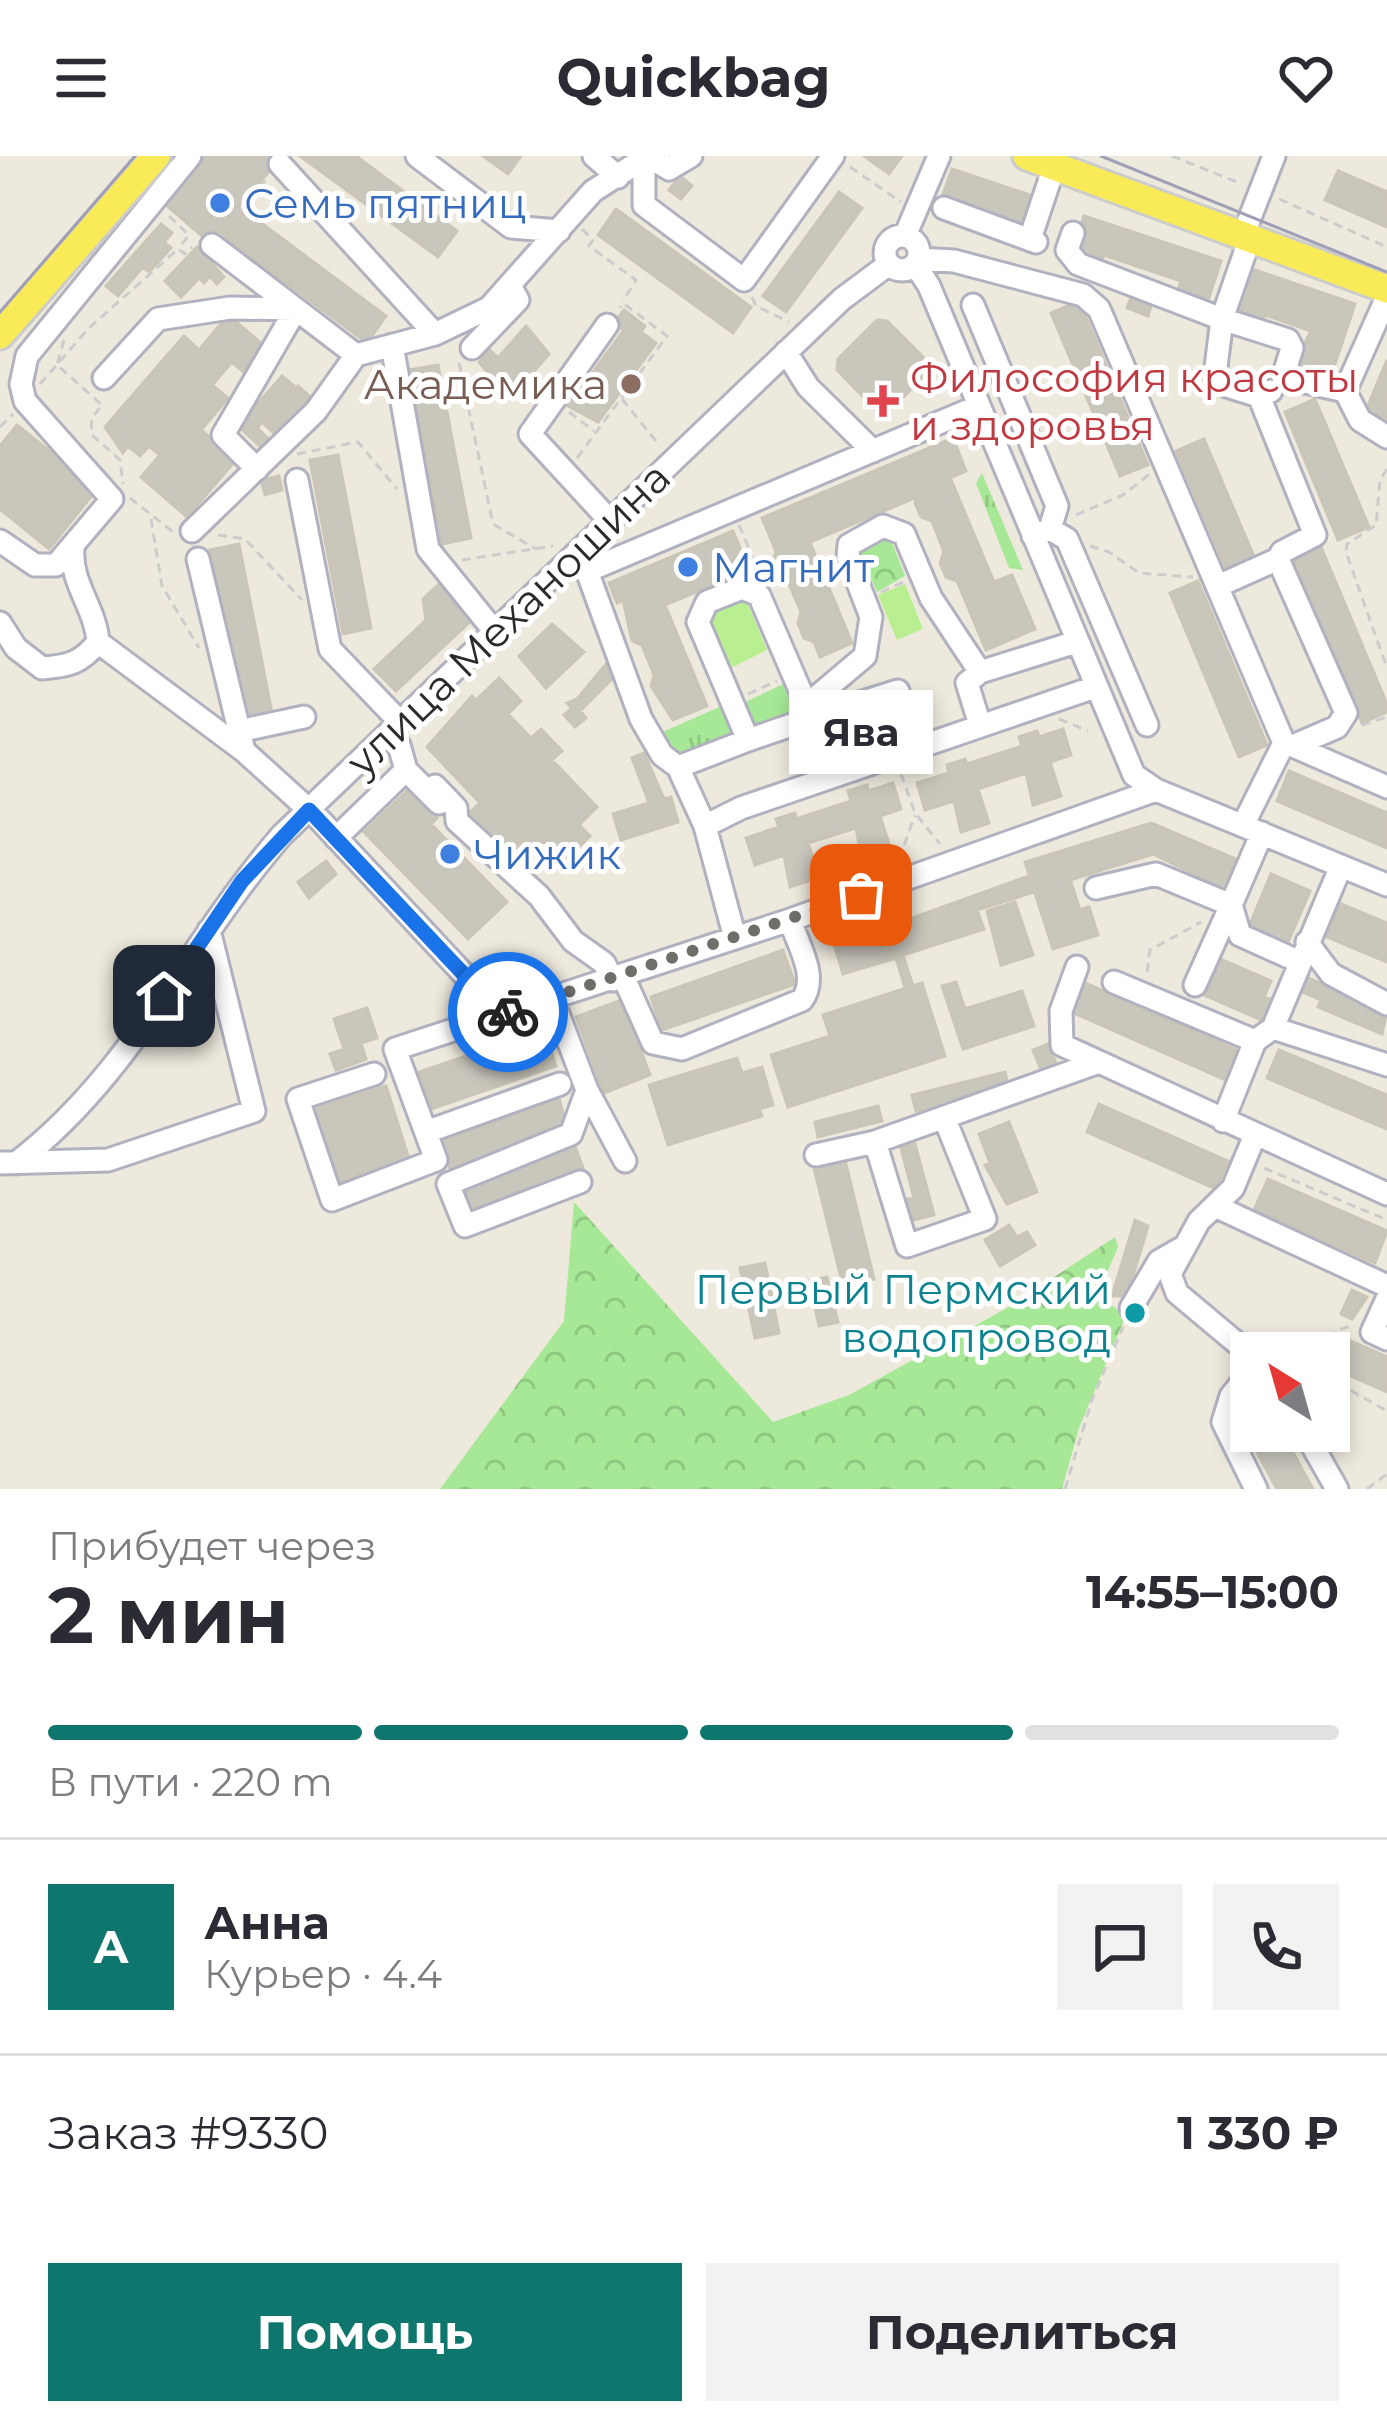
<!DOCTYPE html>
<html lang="ru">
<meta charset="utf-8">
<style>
:root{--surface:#fff;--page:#f2f2f3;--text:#2b2b33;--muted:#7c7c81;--line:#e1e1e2;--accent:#0f766e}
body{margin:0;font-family:Montserrat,sans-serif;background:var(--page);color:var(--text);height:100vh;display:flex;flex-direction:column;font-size:45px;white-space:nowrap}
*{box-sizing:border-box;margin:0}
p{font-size:39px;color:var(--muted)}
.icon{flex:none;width:66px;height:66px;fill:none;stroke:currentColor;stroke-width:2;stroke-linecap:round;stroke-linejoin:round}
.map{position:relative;height:1333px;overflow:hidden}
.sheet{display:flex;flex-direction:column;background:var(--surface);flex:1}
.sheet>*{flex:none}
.needle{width:78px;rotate:323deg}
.controls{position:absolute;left:1230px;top:1176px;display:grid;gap:24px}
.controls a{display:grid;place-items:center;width:120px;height:120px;border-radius:0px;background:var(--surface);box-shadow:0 6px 18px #0003;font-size:60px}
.pin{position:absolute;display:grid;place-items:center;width:102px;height:102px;color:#fff;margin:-51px;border-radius:24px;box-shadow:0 6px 18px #0006}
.courier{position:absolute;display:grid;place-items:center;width:120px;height:120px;margin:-60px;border:9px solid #1a73e8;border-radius:50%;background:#fff;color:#222;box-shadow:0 3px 15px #0007}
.bubble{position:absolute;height:84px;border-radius:0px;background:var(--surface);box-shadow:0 6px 18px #0003;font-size:39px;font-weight:700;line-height:84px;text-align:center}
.overview em{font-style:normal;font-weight:700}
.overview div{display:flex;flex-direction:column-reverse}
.overview{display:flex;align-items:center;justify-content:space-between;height:204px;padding:0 48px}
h1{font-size:78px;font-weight:700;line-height:90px}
.bar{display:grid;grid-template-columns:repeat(4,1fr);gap:18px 12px;align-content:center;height:144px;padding:0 48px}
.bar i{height:15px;border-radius:9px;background:var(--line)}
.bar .on{background:var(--accent)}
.bar p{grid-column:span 4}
.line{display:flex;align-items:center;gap:30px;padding:0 48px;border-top:3px solid var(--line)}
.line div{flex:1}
.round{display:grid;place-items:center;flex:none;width:126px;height:126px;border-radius:0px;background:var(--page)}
.cta{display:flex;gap:24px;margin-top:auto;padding:24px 48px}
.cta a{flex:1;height:138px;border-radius:0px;background:var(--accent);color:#fff;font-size:48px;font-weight:700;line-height:138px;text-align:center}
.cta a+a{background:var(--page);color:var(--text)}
header{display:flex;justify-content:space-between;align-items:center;height:156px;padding:0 48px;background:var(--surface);font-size:54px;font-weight:700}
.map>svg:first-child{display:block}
.grass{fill:url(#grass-tufts)}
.forest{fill:url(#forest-crowns)}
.pitch{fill:#baef91}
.building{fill:#c9c6bc;stroke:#cac5b6;stroke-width:3}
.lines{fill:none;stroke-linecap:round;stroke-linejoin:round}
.minor-casing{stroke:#b1b1c0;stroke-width:27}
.major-casing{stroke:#ccc;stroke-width:33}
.path{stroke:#ccc;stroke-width:3;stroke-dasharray:9 6;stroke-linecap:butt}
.minor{stroke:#fff;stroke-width:21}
.major{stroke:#f9eb57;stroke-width:27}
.tram{stroke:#9f9fb7;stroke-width:3}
.done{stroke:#6f6e69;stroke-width:12;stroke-dasharray:0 21.6}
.route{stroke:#1a73e8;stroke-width:15}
.shop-dot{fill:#3f7fe0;stroke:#fff;stroke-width:4.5}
.education-dot{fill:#8d6e63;stroke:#fff;stroke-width:4.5}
.health-dot{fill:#e0444e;stroke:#fff;stroke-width:4.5}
.culture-dot{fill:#0f9aa8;stroke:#fff;stroke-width:4.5}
.labels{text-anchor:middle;stroke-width:10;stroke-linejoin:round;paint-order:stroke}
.shop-label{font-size:42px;fill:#366cbe;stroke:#fff;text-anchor:start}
.health-label{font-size:42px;fill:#be3a42;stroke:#fff;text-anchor:start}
.education-label{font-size:42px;fill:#785e54;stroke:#fff;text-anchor:end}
.street-label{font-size:42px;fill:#2b2b2b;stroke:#fff}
.culture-label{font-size:42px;fill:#0d838f;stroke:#fff;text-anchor:end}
</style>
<header><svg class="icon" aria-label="menu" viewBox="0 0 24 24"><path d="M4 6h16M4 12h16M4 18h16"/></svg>Quickbag<svg class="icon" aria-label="heart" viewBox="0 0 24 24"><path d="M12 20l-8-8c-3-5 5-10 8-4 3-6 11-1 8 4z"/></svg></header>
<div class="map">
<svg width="1387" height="1333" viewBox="0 0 1387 1333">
<defs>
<pattern id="grass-tufts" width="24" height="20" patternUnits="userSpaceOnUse" patternTransform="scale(3)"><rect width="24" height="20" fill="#a6e896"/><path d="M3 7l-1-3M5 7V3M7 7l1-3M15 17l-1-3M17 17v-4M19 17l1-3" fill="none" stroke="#8fc781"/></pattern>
<pattern id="forest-crowns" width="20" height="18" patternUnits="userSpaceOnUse" patternTransform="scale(3)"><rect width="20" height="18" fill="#a6e896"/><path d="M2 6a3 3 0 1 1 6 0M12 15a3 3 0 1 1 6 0" fill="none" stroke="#8fc781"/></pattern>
</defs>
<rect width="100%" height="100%" fill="#eee9dd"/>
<path class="grass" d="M 982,317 L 1023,414 L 1009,412 L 976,327 Z
M 790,525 L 802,553 L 763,575 L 752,568 L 743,547 Z
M 724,549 L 733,575 L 729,582 L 674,598 L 660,577 Z"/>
<path class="forest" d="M 880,383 L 891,384 L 905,420 L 877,436 L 861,398 L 864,389 Z
M 883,550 L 893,573 L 840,589 L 834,570 Z
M 574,1046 L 773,1266 L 849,1239 L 1007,1152 L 1115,1081 L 1118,1091 L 1106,1119 L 1104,1147 L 1115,1151 L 1124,1164 L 1079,1272 L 1062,1333 L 440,1333 L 564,1165 Z"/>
<path class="pitch" d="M 905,428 L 923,473 L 897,484 L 878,439 Z
M 744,439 L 767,494 L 729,513 L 708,458 Z"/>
<path class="building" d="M 206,0 L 282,0 L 238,52 L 243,57 L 226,80 L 219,75 L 209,86 L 165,48 Z
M 300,0 L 356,0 L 457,75 L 438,101 Z
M 483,0 L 521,0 L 508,18 Z
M 864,0 L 902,0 L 889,18 Z
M 952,13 L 1033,40 L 1022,71 L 941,44 Z
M 1338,15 L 1387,36 L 1387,71 L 1325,44 Z
M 680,20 L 692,30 L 681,43 L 669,34 Z
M 839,36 L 862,52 L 786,156 L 763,140 Z
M 616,53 L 751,151 L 733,177 L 598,79 Z
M 245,55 L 386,160 L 367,187 L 225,81 Z
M 1084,60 L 1221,105 L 1208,144 L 1178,134 L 1181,125 L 1104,99 L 1101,107 L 1072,97 Z
M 161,68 L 172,77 L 164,86 L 171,92 L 149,116 L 143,111 L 118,140 L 106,130 Z
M 197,91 L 224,121 L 217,128 L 210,120 L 204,127 L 199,122 L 181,141 L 165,125 Z
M 1249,112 L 1355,148 L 1330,223 L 1293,210 L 1311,175 L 1265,159 L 1262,167 L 1234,158 Z
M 1133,137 L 1153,144 L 1148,160 L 1127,152 Z
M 1079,145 L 1148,309 L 1120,320 L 1051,157 Z
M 624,154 L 645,170 L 641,176 L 656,187 L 598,266 L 557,244 L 567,231 L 577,238 L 624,174 L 614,167 Z
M 228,159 L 269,194 L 247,219 L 232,206 L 212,229 L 228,242 L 201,274 L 236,304 L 187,361 L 141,321 L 160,299 L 149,290 L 140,300 L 128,290 L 123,297 L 105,271 L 184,180 L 199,194 Z
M 877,164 L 887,165 L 927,205 L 928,217 L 889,255 L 877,255 L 837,214 L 838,203 Z
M 526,170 L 549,198 L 510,243 L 479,206 L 490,194 L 498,202 Z
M 1387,204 L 1387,269 L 1364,259 Z
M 438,209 L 471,382 L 442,388 L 409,214 Z
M 282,220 L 294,230 L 257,272 L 271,285 L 263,293 L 238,270 Z
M 298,230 L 316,246 L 304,259 L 286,243 Z
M 286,243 L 303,258 L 280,283 L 264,268 Z
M 1315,243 L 1369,371 L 1338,384 L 1285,256 Z
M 17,269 L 97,333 L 49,393 L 0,353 L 0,290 Z
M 953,282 L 966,315 L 950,322 L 944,307 L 913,321 L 917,341 L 810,386 L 802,367 L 770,381 L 762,362 Z
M 1204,283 L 1255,403 L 1227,415 L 1176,295 Z
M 338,299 L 371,472 L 343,478 L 310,304 Z
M 944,307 L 994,426 L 1012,419 L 1035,473 L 986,494 L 957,425 L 946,421 L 940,407 L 944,396 L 932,365 L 921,361 L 915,347 L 919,335 L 913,321 Z
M 279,320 L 282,334 L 265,339 L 261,324 Z
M 802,367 L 852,487 L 820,501 L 814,486 L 804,482 L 798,467 L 801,456 L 788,426 L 778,421 L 772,407 L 776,396 L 770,381 Z
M 733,375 L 749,414 L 665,449 L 657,430 L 617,447 L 609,427 Z
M 239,388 L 273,562 L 244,568 L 210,394 Z
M 1321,391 L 1387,548 L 1387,556 L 1362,567 L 1293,403 Z
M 1198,425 L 1267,589 L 1239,601 L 1170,437 Z
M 439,428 L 475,461 L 396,535 L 374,513 L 426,464 L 423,443 Z
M 657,430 L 707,550 L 673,564 L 651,530 L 654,519 L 642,489 L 632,485 L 623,444 Z
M 552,468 L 584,496 L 546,532 L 519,500 Z
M 607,507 L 614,521 L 580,555 L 586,562 L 575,571 L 564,559 L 572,552 L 567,547 L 577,543 Z
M 499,522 L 521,545 L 508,558 L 531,582 L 541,573 L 562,595 L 552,604 L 597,651 L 579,669 L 590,680 L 563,706 L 543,685 L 517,709 L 468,658 L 480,647 L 427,591 L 472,540 L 476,544 Z
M 1063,573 L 1071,599 L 1050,606 L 1061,640 L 1033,649 L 1026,617 L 978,633 L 989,667 L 961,676 L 954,645 L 925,654 L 917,627 L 949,617 L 947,609 L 965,603 L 967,608 L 1022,590 L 1019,581 L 1037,575 L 1039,581 Z
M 644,597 L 664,643 L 671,641 L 678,666 L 621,684 L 613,658 L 649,647 L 632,602 Z
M 1289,615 L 1387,657 L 1387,692 L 1277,645 Z
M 893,627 L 901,653 L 880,660 L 891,694 L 862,704 L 856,672 L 808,687 L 819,721 L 790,731 L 784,699 L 755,709 L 746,682 L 779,671 L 776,663 L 795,657 L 796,663 L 851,645 L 848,635 L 867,629 L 868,635 Z
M 409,633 L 437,662 L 431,668 L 507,746 L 468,783 L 364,676 Z
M 1151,667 L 1243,706 L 1230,736 L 1153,698 L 1070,724 L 1061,695 Z
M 1061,695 L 1080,754 L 1089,751 L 1098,779 L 1053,793 L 1025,706 Z
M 326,705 L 336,718 L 309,742 L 298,726 Z
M 1271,718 L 1310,735 L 1286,791 L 1247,775 Z
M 1029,720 L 1034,736 L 977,754 L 984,773 L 903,799 L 913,830 L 905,832 L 896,802 L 843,818 L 834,788 L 876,775 L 874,768 L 891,762 L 893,769 Z
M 1015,746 L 1033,799 L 1001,809 L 987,755 Z
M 1341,748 L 1387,767 L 1387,806 L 1327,781 Z
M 783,794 L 795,828 L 662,874 L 651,841 Z
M 1220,803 L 1271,825 L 1264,841 L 1273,844 L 1264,865 L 1204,839 Z
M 1302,819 L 1327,830 L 1321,844 L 1296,833 Z
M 1081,825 L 1241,896 L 1228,925 L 1067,854 Z
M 956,826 L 965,853 L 1022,835 L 1034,870 L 963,893 L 942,830 Z
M 922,827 L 945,900 L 788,951 L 771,899 L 830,880 L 823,859 Z
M 1327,830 L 1375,855 L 1387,855 L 1382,878 L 1318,851 Z
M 622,844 L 650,919 L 604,937 L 576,861 Z
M 367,852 L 377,882 L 361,887 L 366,903 L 336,914 L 330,898 L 344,893 L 334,863 Z
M 544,874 L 556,910 L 431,953 L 419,916 Z
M 1048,888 L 1059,914 L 1044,921 L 1033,894 Z
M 1279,894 L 1387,939 L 1387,973 L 1267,922 Z
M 737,902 L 742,917 L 762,911 L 773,949 L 759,953 L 762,960 L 668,989 L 649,929 Z
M 1005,916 L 1009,933 L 916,955 L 912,939 Z
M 386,930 L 409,1003 L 336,1027 L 312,954 Z
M 559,942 L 567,972 L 452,1018 L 440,986 Z
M 1099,948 L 1228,1005 L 1216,1033 L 1087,976 Z
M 878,950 L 882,965 L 818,981 L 815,966 Z
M 1009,966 L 1037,1036 L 1007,1048 L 985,1009 L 990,1007 L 979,978 Z
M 574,988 L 585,1017 L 469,1062 L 457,1033 Z
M 915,988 L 934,1059 L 910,1065 L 904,1044 L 914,1042 L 901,992 Z
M 845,1004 L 874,1123 L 843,1130 L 814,1012 Z
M 1268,1023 L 1387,1075 L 1375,1107 L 1254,1054 Z
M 1135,1064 L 1148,1070 L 1127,1140 L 1112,1140 Z
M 1009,1069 L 1017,1081 L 1027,1076 L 1035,1089 L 1000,1110 L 985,1084 Z
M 765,1107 L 779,1177 L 755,1182 L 740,1112 Z
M 827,1121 L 838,1166 L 819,1170 L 809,1125 Z
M 1352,1134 L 1367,1141 L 1352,1163 L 1341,1158 Z
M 1342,1181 L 1387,1201 L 1387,1236 L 1329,1210 Z
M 1251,1245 L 1251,1275 L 1281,1275 L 1313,1333 L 1277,1333 L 1234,1254 Z"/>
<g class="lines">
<g class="minor-casing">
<path id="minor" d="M 417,0 L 511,71 L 559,75
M 594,0 L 618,21
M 644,5 L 644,49 L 744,124 L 833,0
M 280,8 L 435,178
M 944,52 L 1036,86
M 1073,77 L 1067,94 L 1078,108 L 1222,163 L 1215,219 L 1227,230 L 1259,240
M 1244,77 L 1274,0
M 1251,79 L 1222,163 L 1288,184 L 1292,192 L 1283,221 L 1345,235 L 1387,141
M885 97a17 17 0 1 1 34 0a17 17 0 1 1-34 0Z
M 905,80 L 939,0
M 1030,83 L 1054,11
M 212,89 L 356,199
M 919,103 L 954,105 L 1083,139 L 1099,153 L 1284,587 L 1243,669
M 915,108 L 929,130 L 1134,619 L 1156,634 L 1387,729
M 973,149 L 1057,350 L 1050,373 L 1033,380
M 607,169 L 530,278 L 611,366
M 392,189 L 428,393 L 495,476
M 472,192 L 518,144 L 510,130
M 786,196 L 808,231 L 873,295
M 104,222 L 158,163 L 230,152 L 296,153 L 223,279 L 257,313
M 1345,235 L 1360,264 L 1387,281
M 297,324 L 330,493 L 400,566
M 1050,373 L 1067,383 L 1147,569
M 192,375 L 316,255 L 356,199 L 435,178 L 489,152 L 593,35 L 648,0 L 669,13 L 691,0
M 0,385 L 35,409 L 56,409 L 112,343 L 25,245 L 21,228 L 27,200 L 190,0
M 198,403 L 244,595
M 1278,403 L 1346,557 L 1337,571 L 1293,590 L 1284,587
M 579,406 L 587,415 L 641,563 L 662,599 L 678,611 L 705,670
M 587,415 L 979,250
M 1218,430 L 1278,403 L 1282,396 L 1315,379 L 1259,240 L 1271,235
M 742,432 L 759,439 L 812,562 L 748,584 L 698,466 L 707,446 Z
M 0,467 L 16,492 L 42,512 C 69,510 81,507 98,486 C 96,453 70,427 73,393
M 98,486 L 244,595 L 318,662 L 501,858
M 980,516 L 967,527 L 980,569
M 807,549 L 865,500 L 871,461 L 848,401 L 849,389 L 883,370 L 904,378 L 931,442 L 980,516 L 1076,486
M 812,562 L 898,535 L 915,593
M 239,575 L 304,561
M 1293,590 L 1387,631
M 678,611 L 748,584
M 406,614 L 439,647
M 435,630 L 456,652 L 457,665 L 539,740 L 573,785 L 604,807 L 613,824
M 336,682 L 406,614 L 399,589 L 388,578
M 1096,732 L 1156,718 L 1231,749 L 1262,677
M 1231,749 L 1240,779 L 1300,806
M 735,782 L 705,670 L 741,652 L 1095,531
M 1307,786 L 1331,818 L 1387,848
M 1077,811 L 1061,855 L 1062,889 L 1387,1038
M 623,820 L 653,887 L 682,893 L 802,844 C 819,821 798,789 790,764
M 1114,826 L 1255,885
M 1195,829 L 1231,749
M 552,842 L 587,934 L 625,1005
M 1273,872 L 1387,909
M 374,918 L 298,943 L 332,1044 L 436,1004 L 395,893 L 790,764 L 1156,634
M 1223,965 L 1255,885 L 1273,872 L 1341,710
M 426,976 L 560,928
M 875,986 L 907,1090 L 985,1063 L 944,961
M 816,999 L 875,986 L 1096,907
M 0,1007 L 108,1004 L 254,955 L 209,774
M 16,1007 C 131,920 189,786 282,679 L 842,143 L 889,108
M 580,1026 L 465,1070 L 448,1028 L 571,978 L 587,934
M 1215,1050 L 1387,1130
M 1387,1143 L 1372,1176 L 1387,1183
M 1131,1152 L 1159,1105 L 1180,1093
M 1251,1199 L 1177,1137 L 1170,1118 L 1199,1065 L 1233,1032 L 1255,979
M 1251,1215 L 1231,1240 L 1223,1266 L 1256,1333
M 1304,1275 L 1337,1333"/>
</g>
<g class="major-casing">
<path id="major" d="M 1027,0 L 1387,133
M 0,179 L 156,0"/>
</g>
<path class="path" d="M 1172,0 L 1242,28
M 850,11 L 901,46
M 1279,43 L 1387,91
M 241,55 L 266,24
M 169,60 L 189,79 L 179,92
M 582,73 L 593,84 L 589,90 L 636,124 L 623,145
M 752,141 L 756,150 L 789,166
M 64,184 L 57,209 L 102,249 L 92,262 L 91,278 L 120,304 L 123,328
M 459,207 L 493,368 L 536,393
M 40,228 L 89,172 L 178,93 L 185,98 L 192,91
M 622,243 L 660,290
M 569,256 L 594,275
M 0,271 L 13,258
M 297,298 L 358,286 L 397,333
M 577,302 L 667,180 L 623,147 L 620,152
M 1387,313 L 1380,324 L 1376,369 L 1347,388 L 1346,396 L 1387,512
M 130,342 L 173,376
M 1076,359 L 1123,339 L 1151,317
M 151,363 L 162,430 L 199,492
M 739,369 L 761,421
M 218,379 L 245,383 L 302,444
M 1090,390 L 1109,396 L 1139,417 L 1193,421
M 462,404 L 553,390
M 881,436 L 906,425
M 748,538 L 777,525
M 1059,563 L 1088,575
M 1362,569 L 1387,561
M 850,571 L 889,569
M 901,618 L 915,657 L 940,688
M 899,703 L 915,659
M 1147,816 L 1150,794 L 1201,766
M 1264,1012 L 1387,1064
M 1324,1197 L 1335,1175 L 1354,1169
M 1329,1215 L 1336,1226 L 1387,1255
M 1065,1333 L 1092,1244 L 1123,1171
M 1367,1333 L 1387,1318"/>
<use href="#minor" class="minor"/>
<use href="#major" class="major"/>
<path class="tram" d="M 1101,0 L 1387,116
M 0,156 L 135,0"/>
</g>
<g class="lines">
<path class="done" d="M 508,856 L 861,739"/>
<path class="route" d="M 164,840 L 242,725 L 309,654 L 501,858 L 508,856"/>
</g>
<g class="shop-dot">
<circle cx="220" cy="47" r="12"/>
<circle cx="688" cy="411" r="12"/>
<circle cx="450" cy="698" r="12"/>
</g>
<circle class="education-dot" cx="631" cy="228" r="12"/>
<path class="health-dot" d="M877 227h12v12h12v12h-12v12h-12v-12h-12v-12h12z"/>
<circle class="culture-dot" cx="1135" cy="1157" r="12"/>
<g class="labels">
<g class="shop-label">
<text x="244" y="62">Семь пятниц</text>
<text x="712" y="426">Магнит</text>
<text x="474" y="713">Чижик</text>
</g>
<g class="health-label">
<text x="910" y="236">Философия красоты<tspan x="910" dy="48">и здоровья</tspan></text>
</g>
<g class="education-label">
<text x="607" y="243">Академика</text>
</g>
<g class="street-label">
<text transform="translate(508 463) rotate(-44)" y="15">улица Механошина</text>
</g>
<g class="culture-label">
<text x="1111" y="1148">Первый Пермский<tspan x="1111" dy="48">водопровод</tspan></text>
</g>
</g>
</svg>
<div class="controls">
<a><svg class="needle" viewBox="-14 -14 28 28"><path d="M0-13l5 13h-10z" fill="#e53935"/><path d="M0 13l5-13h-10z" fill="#7c7c81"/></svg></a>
</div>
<div class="pin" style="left:861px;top:739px;background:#ea580c"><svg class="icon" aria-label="bag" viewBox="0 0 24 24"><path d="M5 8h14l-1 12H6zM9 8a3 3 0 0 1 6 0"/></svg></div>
<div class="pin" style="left:164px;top:840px;background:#1f2937"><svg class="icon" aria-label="home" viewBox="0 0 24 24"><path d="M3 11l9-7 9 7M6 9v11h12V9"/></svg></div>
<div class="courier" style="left:508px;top:856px"><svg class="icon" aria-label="bike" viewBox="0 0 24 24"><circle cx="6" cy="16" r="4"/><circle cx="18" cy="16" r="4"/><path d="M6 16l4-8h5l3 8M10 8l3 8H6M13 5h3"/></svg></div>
<div class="bubble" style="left:789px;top:534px;width:144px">Ява</div>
</div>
<section class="sheet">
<div class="overview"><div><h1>2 мин</h1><p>Прибудет через</p></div><em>14:55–15:00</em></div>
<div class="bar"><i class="on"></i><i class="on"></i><i class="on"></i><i></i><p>В пути · 220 m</p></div>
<div class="line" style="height:216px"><b class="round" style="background:var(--accent);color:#fff">А</b><div><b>Анна</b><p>Курьер · 4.4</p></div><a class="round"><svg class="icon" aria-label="chat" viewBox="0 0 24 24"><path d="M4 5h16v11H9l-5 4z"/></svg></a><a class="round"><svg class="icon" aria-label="phone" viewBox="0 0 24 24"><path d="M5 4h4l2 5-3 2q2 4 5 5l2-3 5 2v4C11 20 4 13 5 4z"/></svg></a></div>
<div class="line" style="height:156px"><div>Заказ #9330</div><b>1 330 ₽</b></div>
<div class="cta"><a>Помощь</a><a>Поделиться</a></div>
</section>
